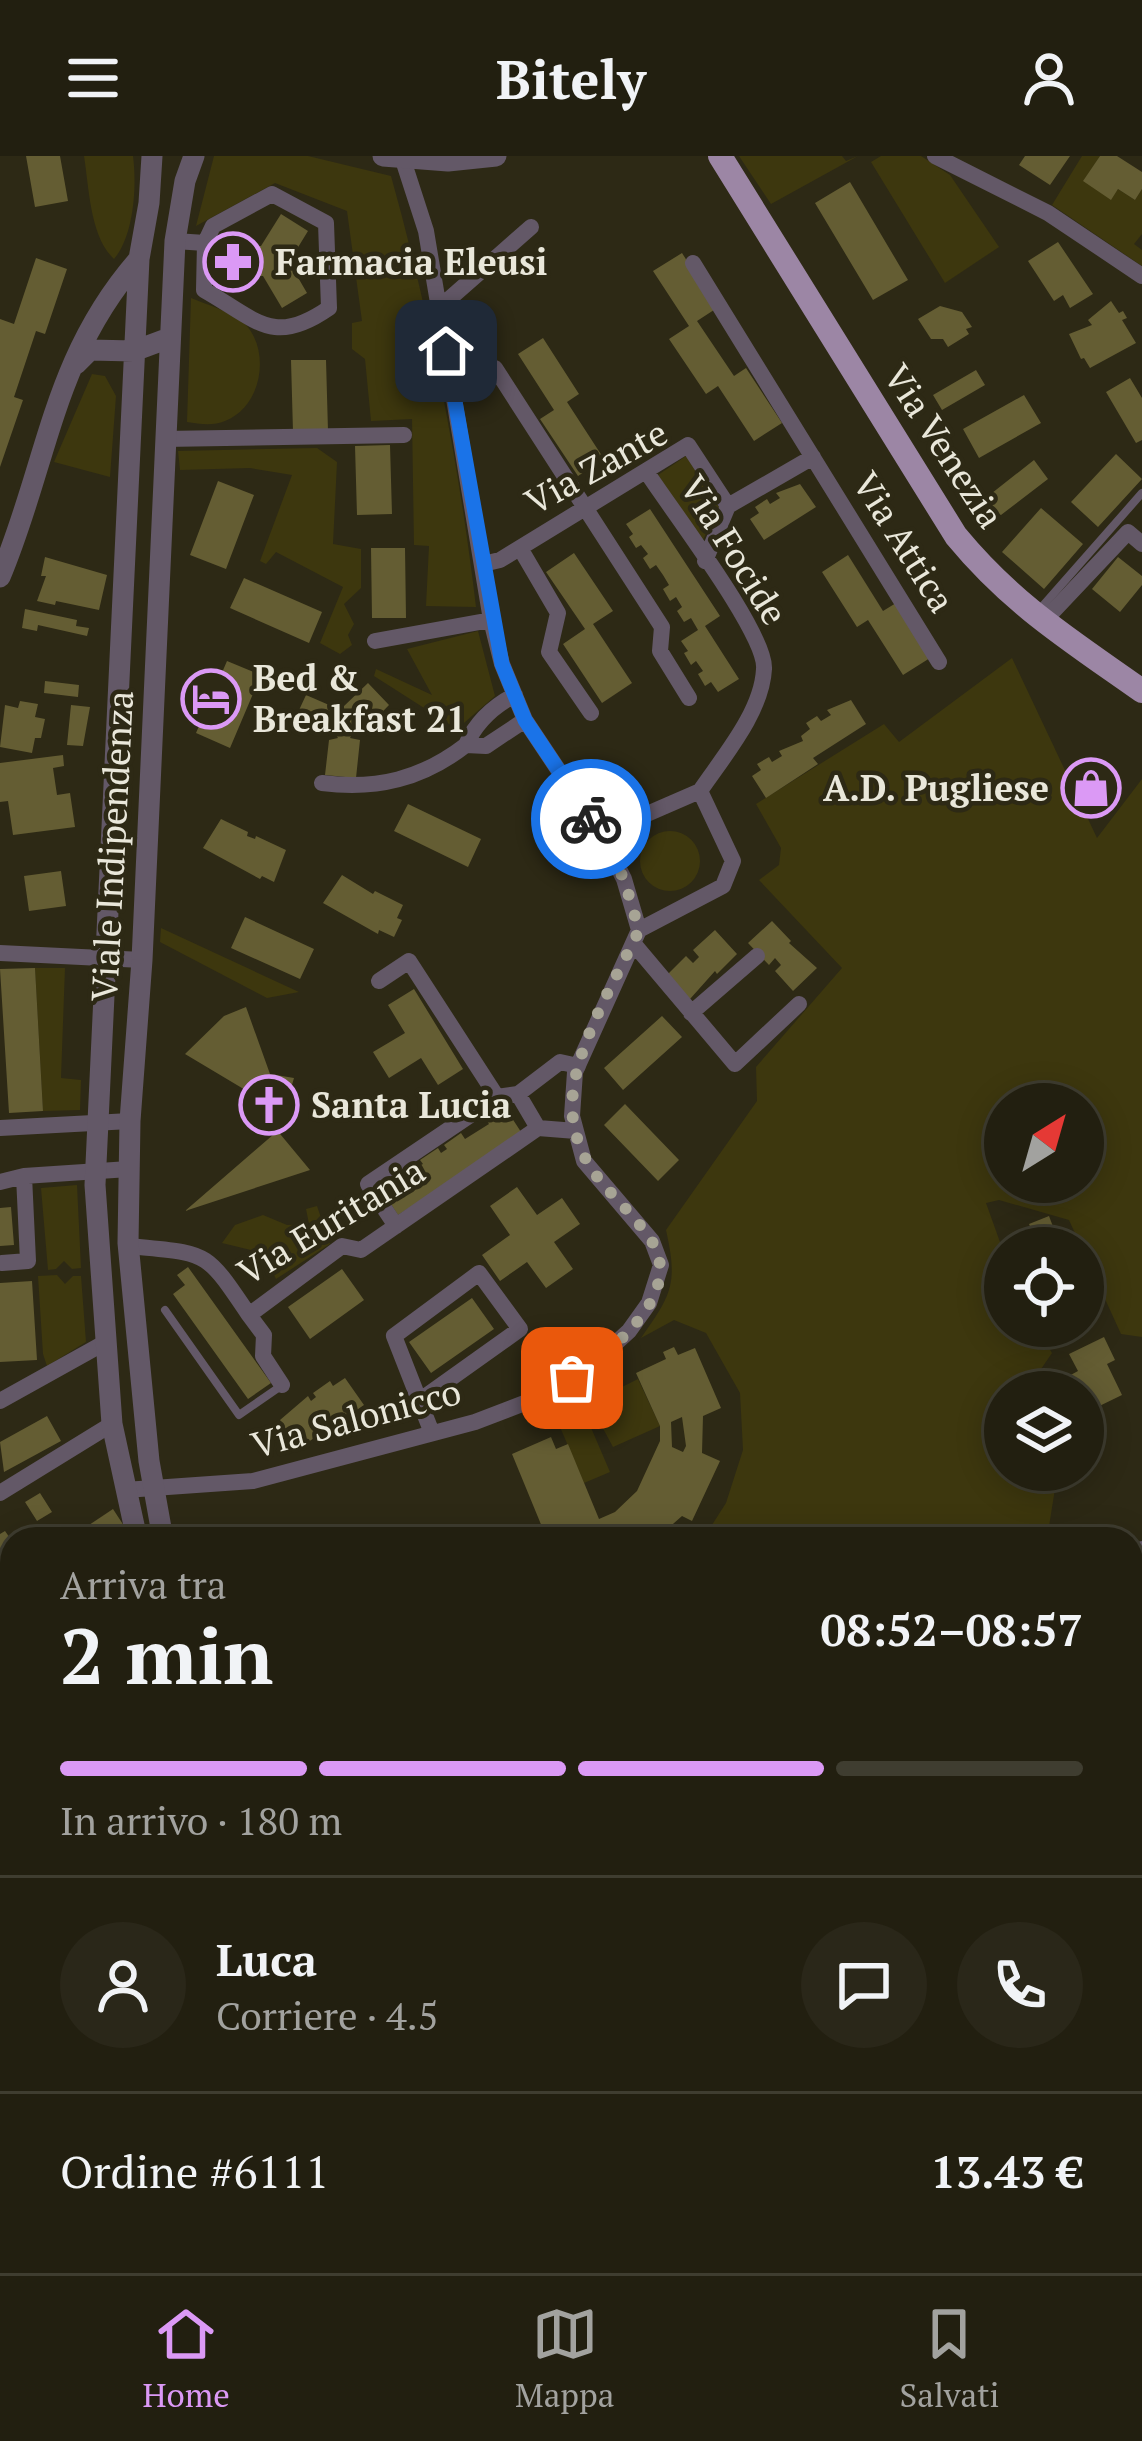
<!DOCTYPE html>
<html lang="it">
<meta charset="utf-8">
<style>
:root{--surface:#221f10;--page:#2a2719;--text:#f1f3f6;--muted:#a2a29f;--line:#3f3d30;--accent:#db99f5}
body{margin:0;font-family:"PT Serif",serif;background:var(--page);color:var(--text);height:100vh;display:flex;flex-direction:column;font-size:45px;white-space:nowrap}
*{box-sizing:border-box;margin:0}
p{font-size:39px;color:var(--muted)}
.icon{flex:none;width:66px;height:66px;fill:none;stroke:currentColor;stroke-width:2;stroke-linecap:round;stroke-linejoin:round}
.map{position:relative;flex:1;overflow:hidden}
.drawer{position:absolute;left:0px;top:1371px;width:1143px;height:747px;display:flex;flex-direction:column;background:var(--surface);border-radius:36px 36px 0 0;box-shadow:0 6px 30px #0003,0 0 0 3px var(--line)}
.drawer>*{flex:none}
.needle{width:78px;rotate:37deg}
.controls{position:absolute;left:984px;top:927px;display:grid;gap:24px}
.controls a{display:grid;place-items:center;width:120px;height:120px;border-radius:50%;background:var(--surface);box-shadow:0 6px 30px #0003,0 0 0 3px var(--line);font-size:60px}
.pin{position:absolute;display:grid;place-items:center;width:102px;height:102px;color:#fff;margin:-51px;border-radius:24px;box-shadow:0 6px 18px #0006}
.courier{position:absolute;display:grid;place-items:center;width:120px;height:120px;margin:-60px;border:9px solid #1a73e8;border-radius:50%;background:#fff;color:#222;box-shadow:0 3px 15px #0007}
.headline em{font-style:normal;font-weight:600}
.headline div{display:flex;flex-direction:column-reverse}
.headline{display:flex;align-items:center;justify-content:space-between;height:204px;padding:0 60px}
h1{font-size:78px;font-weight:600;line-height:90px}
.bar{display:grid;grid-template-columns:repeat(4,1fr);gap:18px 12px;align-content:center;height:144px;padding:0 60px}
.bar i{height:15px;border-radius:9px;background:var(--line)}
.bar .selected{background:var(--accent)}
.bar p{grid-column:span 4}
.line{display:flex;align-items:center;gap:30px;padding:0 60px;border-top:3px solid var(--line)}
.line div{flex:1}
.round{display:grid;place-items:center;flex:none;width:126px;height:126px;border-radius:63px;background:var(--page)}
header{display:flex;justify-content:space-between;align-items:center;height:156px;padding:0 60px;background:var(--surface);font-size:54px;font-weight:600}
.dock{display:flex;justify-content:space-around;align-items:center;height:168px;border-top:3px solid var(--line);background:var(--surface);font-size:33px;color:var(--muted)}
.dock a{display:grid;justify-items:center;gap:6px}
.dock .selected{color:var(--accent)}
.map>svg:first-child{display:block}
.green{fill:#3d370e;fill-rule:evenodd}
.building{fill:#645d33;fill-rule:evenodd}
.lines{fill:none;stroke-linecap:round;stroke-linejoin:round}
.service{stroke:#635867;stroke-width:8}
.minor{stroke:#635867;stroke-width:16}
.tertiary{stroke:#635867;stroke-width:21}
.primary{stroke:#9c86a5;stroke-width:24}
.done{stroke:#a7a495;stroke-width:12;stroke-dasharray:0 21.6}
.route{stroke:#1a73e8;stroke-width:15}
.labels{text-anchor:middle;stroke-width:9;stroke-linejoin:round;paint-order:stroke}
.poi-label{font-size:36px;font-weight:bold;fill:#e9e7da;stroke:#2d2915;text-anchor:start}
.street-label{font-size:36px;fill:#e9e7da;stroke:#2d2915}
</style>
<header><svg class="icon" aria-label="menu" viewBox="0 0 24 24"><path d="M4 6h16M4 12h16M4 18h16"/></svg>Bitely<svg class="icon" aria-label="person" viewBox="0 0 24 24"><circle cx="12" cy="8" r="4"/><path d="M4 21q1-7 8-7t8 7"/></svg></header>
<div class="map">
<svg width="1142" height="2117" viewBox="0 0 1142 2117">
<rect width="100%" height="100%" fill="#2d2915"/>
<path class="green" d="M 84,0 L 133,0 C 137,30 134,80 114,103 C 90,81 89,31 84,0 Z
M 214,0 L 308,0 L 391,20 C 430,160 459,306 476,451 L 426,450 L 429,390 L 414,389 L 412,263 L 371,265 L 365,203 L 352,193 L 352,167 L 362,165 L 347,55 L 275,27 L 196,70 Z
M 739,0 L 842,0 L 846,5 L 858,0 L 771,48 Z
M 881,0 L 921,0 L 950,19 L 999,91 L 945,127 L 871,6 Z
M 1082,0 L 1100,0 L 1084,24 L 1111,43 L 1118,33 L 1135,44 L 1142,33 L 1142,78 L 1134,88 L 1142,94 L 1142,110 L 1052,49 Z
M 191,142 C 207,149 231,155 244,167 C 271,193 263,250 225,265 C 213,270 200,268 187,266 Z
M 92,218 L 105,220 L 116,240 L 110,321 L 54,306 Z
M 317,292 L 337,306 L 333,388 L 361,393 L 361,432 L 344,448 L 354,468 L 348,479 L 352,489 L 340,498 L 320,487 L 343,431 L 276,396 L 266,408 L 260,405 L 292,319 L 250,312 L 180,314 L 178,295 Z
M 686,300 L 719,351 L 702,386 L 658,319 Z
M 478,475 L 495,540 L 457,573 L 374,520 L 376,513 L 432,539 L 407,493 Z
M 1012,502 L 1097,682 L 1142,623 L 1142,1181 L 1121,1178 L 1069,1064 L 999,1044 L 986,1047 L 1005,1100 L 1005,1170 L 1035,1170 L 1052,1197 L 1039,1216 L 1048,1236 L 1005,1236 L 1005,1314 L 1058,1314 L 1047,1383 L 703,1383 L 726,1347 L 743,1294 L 740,1237 L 706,1177 L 674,1164 L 641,1182 C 672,1138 678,1128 666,1074 L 757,945 L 756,911 L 842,812 L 759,724 L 779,709 L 781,692 L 756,648 L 884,568 L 899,586 ZM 1083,948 L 1083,1026 L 1005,1026 L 1005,948 Z
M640 705a30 30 0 1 1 60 0a30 30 0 1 1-60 0Z
M 161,772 L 299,836 L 267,842 L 160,786 Z
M 35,812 L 65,812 L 61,922 L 81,924 L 80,954 L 43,955 Z
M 77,1029 L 81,1112 L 72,1113 L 64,1105 L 56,1113 L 48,1114 L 41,1032 Z
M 317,1050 L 330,1088 L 276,1123 L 263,1097 L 222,1087 L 235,1069 L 263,1059 L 287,1069 L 309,1068 L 306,1053 Z
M 57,1119 L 65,1128 L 73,1120 L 81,1120 L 86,1186 L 47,1210 L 43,1198 L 38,1120 Z
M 638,1223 L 660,1270 L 613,1291 L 599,1265 L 612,1236 Z
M 586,1260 L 610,1316 L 584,1327 L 560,1271 Z
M 279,2106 L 870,2106 L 880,2117 L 262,2117 Z"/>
<path class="building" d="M 26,0 L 60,0 L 68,45 L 35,51 Z
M 1025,0 L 1070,0 L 1050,29 L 1019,9 Z
M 1100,0 L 1117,0 L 1142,16 L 1142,33 L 1135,44 L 1118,33 L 1111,44 L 1083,25 Z
M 850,26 L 908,124 L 873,144 L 815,47 Z
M 281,58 L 308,75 L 289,106 L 307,137 L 282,152 L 263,120 L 225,120 L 225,91 L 261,90 Z
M 1058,86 L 1093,138 L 1070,152 L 1063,139 L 1054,145 L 1028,105 Z
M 682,97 L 717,152 L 697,165 L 734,220 L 746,212 L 782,267 L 754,285 L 718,230 L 706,238 L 669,183 L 689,170 L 653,115 Z
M 36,102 L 67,113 L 45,178 L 36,175 L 14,241 L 23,244 L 0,311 L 0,163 L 14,168 Z
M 1111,145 L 1119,157 L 1123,155 L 1127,162 L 1122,164 L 1136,187 L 1090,212 L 1084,202 L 1081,203 L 1069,178 L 1092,169 L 1088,164 Z
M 940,150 L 962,156 L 972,171 L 966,173 L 969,178 L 948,191 L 943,183 L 931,183 L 918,163 Z
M 543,182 L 579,238 L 567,246 L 604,303 L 578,320 L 540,263 L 554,254 L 518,198 Z
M 291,204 L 326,204 L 328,275 L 293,276 Z
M 976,214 L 985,229 L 942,254 L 933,239 Z
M 1130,222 L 1142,242 L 1142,284 L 1136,287 L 1106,236 Z
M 1024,239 L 1041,267 L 979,302 L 963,273 Z
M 390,289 L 392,358 L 357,359 L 355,290 Z
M 1116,298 L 1142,323 L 1098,371 L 1071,346 Z
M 1034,304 L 1048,323 L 1001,359 L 991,354 L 993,348 L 987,341 Z
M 218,325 L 254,339 L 226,413 L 190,399 Z
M 800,328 L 816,351 L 764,384 L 750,363 L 759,357 L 755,351 L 767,343 L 770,348 L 780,342 L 776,337 Z
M 1041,352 L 1083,388 L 1044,433 L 1002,396 Z
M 650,353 L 720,460 L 705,470 L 739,523 L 718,536 L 711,526 L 705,530 L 698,518 L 703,515 L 696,505 L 691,509 L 684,497 L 688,495 L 681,485 L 698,474 L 691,462 L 684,466 L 677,455 L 682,451 L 676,441 L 670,445 L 663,433 L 669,429 L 663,419 L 656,409 L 650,413 L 643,402 L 648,398 L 641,389 L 636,392 L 629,381 L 633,378 L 626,368 Z
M 371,392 L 405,392 L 406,462 L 372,462 Z
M 574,397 L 613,455 L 593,468 L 632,527 L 602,547 L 563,488 L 585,473 L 546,416 Z
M 848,399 L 883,455 L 896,447 L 930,502 L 903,519 L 868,464 L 857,471 L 822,416 Z
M 45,401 L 107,419 L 99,454 L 56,445 L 55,449 L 37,445 L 46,420 L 41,420 Z
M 1118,401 L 1142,420 L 1142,429 L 1120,456 L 1092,433 Z
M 244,422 L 322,456 L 309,487 L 230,452 Z
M 25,453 L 77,464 L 76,470 L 89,472 L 87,480 L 38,469 L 37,475 L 22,472 Z
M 227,505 L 261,519 L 230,592 L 196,577 Z
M 45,525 L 79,529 L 78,541 L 44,537 Z
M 368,527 L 389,549 L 364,575 L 357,570 L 350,582 L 360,584 L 356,622 L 325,619 L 329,584 L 338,582 L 331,571 L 326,580 L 294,565 L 306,539 L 336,552 L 335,561 L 347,558 L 343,551 Z
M 851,544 L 866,568 L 813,602 L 818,608 L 766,642 L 752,620 L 761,614 L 757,608 L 769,601 L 772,606 L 782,600 L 779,595 L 803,585 L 801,580 L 810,573 L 806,567 L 817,560 L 821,565 L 831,559 L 827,554 Z
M 20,545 L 38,548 L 35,561 L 45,563 L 41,582 L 35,582 L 32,597 L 0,591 L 5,549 L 18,552 Z
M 71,549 L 90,551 L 83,590 L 67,589 Z
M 63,599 L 64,610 L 53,612 L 57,639 L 70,637 L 75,671 L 13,679 L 8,645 L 0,646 L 0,607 Z
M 408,648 L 481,683 L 468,711 L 394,675 Z
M 221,663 L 248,676 L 247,680 L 255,683 L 256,680 L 286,694 L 274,726 L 262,720 L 260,723 L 203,692 Z
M 61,715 L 66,750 L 29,755 L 24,720 Z
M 342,719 L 373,738 L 375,735 L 403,749 L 397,762 L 402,764 L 394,781 L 379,774 L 378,778 L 323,747 Z
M 245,761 L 314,793 L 300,823 L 231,792 Z
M 772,765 L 791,785 L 789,787 L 817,812 L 793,835 L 775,815 L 781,809 L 775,802 L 769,809 L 748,787 Z
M 715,774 L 737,798 L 717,818 L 715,815 L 690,843 L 667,819 L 686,800 L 693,807 L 699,801 L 693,794 Z
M 35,812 L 43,955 L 9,957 L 0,813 Z
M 414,833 L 463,913 L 438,929 L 421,902 L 389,922 L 373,896 L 405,877 L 388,849 Z
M 246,851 L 270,918 L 294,922 L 284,956 L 279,955 L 271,967 L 310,1014 L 185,1055 L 274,978 L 247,943 L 252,938 L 185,898 L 224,860 Z
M 662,860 L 682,881 L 623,934 L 604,912 Z
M 625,948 L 679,1004 L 658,1025 L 604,969 Z
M 504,950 L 523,979 L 398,1059 L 379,1030 L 423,1008 L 420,1004 L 438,992 L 441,997 L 447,993 L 444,989 L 461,977 L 465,983 L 489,968 L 485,962 Z
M 517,1031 L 537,1059 L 562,1042 L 580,1068 L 554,1086 L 573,1113 L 546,1132 L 527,1106 L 500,1125 L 482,1099 L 510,1079 L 490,1050 Z
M 11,1051 L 14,1089 L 0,1090 L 0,1052 Z
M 1049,1060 L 1061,1092 L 1016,1092 L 1013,1082 L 1032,1075 L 1029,1068 Z
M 188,1111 L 271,1227 L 248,1243 L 173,1138 L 185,1129 L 177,1119 Z
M 342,1113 L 364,1144 L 310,1183 L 288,1151 Z
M 32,1125 L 37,1204 L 0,1206 L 0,1127 Z
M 472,1142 L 494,1173 L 431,1217 L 409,1186 Z
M 1104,1181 L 1115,1204 L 1107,1208 L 1122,1239 L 1085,1257 L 1083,1236 L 1074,1236 L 1067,1221 L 1078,1215 L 1069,1198 Z
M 674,1191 L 678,1199 L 695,1192 L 721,1252 L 703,1260 L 702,1297 L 720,1305 L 692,1365 L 682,1360 L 656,1383 L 547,1383 L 512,1298 L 551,1281 L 556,1293 L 568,1288 L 599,1363 L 615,1356 L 637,1335 L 660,1285 L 660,1270 L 636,1217 L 666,1203 L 663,1196 ZM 682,1261 L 686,1290 L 683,1296 L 672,1291 L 671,1266 Z
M 345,1222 L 364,1249 L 336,1268 L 333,1263 L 324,1268 L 328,1273 L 299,1292 L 280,1264 L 308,1240 L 311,1245 L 316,1241 L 313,1237 L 330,1225 L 333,1230 Z
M 47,1260 L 61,1285 L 4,1316 L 0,1286 Z
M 40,1337 L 52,1356 L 37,1365 L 25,1346 Z
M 113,1353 L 128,1376 L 117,1383 L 99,1383 L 89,1369 Z
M 5,1375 L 12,1385 L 12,1408 L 0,1416 L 0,1378 Z
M 12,1425 L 12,1459 L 0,1466 L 0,1433 Z
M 0,1667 L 11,1686 L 2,1691 L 12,1704 L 12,1742 L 8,1735 L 2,1739 L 0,1736 Z
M 1142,1857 L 1142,1890 L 1131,1897 L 1131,1863 Z
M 1131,1912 L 1142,1931 L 1142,1976 L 1131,1957 Z
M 970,2106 L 1030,2106 L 1011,2117 L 976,2117 Z"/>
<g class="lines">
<path class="service" d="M 1040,453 L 1142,337
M 165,1154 L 239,1259 L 281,1230
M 0,1759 L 12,1779"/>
<path class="minor" d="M 935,0 L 1048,57 L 1142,120
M 403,4 L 426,75 L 491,464 L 502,508 L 525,564 L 601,678 L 624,723 L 639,774 L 723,730 L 733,705 L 700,635 L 601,678
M 175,85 L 205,87 L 204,134 C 257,164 273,191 329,152 L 326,67 L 272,38 L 213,70 L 205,87
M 693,107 L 939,506
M 439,152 L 531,71
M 495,212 L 662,471 L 660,495 L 689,542
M 164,283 L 404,279
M 646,315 C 669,351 767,478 764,513 C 762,556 723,601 700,635
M 728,350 L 813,301
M 520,392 L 558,457 L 549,496 L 591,557
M 483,408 L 500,404 L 688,289 L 728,350 L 705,405
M 1043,466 L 1128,376 L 1142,388
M 375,485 L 491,464
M 515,539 C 492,551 476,566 466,589 L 486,590 L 525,564
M 322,627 C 377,634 422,623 466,589
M 633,787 L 735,908 L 799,848
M 0,797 L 142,804
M 379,825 L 409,805 L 497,941
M 691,857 L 757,800
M 0,972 L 130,965
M 538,972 L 518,938 L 560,906 L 578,910
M 0,1026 L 24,1020 L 129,1013
M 396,1070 L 368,1028 L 497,941 L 518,938
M 129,1090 C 208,1098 204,1092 249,1159 L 342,1090 L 361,1094 L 538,972 L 576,975
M 2,1107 L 28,1105 L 24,1020
M 249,1159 L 264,1179 L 263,1200 L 282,1229
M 0,1245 L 106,1186
M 419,1245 L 520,1173 L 479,1117 L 394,1180 L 432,1277
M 125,1334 L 253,1325 L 475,1266 L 548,1238 L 596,1205 L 629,1175 L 649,1147 L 661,1109 L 652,1085 L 584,1005 L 572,960 L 575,916 L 639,774
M 0,1337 L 112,1268
M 1131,1468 L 1142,1393
M 0,1478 L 12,1470
M 1131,1481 L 1142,1488
M 0,1598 L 12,1619
M 878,2106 L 889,2117"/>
<path class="tertiary" d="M 383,0 L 448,5 L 496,0
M 76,208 L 90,194 L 134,195 L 169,182
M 0,421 C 48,307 52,202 139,103
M 137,1383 L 112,1268 L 95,1029 L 139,103 L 149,47 L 152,0
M 163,1383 L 149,1305 L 128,1087 L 130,965 L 142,804 L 175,85 L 185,25 L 194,0
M 127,2117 L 128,2106
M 151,2117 L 152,2106"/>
<path class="primary" d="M 720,0 L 956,380 C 1013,449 1070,484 1142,535"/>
</g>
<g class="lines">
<path class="done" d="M 572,1222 C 611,1195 686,1138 651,1084 C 621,1039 581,1022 573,963 C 565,905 615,826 639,774 L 624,723 L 591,663"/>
<path class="route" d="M 446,195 L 502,508 L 525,564 L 591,663"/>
</g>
<defs>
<g id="pharmacy-ring" transform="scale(3)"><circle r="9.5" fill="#2d2915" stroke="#db99f5" stroke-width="1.5"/><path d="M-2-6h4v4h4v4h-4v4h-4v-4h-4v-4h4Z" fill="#db99f5"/></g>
<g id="hotel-ring" transform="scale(3)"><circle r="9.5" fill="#2d2915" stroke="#db99f5" stroke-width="1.5"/><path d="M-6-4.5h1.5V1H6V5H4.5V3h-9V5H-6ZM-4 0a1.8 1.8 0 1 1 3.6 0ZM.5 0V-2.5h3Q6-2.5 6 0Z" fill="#db99f5"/></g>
<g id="shop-ring" transform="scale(3)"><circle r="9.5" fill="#2d2915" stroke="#db99f5" stroke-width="1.5"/><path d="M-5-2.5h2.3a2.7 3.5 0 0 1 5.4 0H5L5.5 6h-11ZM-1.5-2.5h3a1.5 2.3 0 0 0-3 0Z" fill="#db99f5"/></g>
<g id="church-ring" transform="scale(3)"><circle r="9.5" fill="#2d2915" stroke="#db99f5" stroke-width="1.5"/><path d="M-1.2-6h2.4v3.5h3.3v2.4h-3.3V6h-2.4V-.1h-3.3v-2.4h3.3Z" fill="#db99f5"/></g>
</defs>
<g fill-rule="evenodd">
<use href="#pharmacy-ring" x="233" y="106"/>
<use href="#hotel-ring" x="211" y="543"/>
<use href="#shop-ring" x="1091" y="632"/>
<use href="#church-ring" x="269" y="949"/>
</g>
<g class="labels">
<g class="poi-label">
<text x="275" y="119">Farmacia Eleusi</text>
<text x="253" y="535">Bed &amp;<tspan x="253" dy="41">Breakfast 21</tspan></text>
<text x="1049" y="645" text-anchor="end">A.D. Pugliese</text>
<text x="311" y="962">Santa Lucia</text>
</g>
<g class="street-label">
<text transform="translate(944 290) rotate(57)" y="13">Via Venezia</text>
<text transform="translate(596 311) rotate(-29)" y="13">Via Zante</text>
<text transform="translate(904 386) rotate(58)" y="13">Via Attica</text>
<text transform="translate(734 394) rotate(58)" y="13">Via Focide</text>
<text transform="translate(112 690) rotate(-87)" y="13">Viale Indipendenza</text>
<text transform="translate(331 1065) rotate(-31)" y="13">Via Euritania</text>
<text transform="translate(356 1262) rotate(-15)" y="13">Via Salonicco</text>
</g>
</g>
</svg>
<div class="controls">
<a><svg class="needle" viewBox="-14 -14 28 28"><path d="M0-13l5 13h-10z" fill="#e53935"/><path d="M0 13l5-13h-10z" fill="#a2a29f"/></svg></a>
<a><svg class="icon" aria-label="locate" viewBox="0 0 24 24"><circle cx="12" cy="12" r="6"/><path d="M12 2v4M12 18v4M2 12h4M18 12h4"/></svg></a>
<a><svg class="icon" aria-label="layers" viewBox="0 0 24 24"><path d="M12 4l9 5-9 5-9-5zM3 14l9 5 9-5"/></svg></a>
</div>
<div class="pin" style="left:572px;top:1222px;background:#ea580c"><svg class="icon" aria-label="bag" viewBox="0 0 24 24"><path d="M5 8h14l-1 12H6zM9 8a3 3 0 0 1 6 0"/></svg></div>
<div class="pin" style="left:446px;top:195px;background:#1f2937"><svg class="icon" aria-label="home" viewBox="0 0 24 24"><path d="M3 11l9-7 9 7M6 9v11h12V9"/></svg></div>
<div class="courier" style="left:591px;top:663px"><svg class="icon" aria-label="bike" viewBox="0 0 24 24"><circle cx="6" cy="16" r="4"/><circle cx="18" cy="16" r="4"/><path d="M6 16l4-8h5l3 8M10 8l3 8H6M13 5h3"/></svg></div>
<section class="drawer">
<div class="headline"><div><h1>2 min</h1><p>Arriva tra</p></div><em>08:52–08:57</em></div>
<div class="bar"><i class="selected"></i><i class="selected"></i><i class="selected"></i><i></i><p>In arrivo · 180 m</p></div>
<div class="line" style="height:216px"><a class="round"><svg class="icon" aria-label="person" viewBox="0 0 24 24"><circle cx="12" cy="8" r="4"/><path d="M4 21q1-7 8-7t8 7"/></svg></a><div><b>Luca</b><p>Corriere · 4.5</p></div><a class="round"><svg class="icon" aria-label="chat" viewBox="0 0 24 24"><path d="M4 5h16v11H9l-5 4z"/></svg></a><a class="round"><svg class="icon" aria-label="phone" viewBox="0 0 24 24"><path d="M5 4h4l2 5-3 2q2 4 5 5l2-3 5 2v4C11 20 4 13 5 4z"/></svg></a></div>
<div class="line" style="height:156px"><div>Ordine #6111</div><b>13.43 €</b></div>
</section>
</div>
<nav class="dock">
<a class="selected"><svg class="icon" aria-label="home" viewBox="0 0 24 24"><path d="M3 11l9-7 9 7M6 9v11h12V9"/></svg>Home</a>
<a><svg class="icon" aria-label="map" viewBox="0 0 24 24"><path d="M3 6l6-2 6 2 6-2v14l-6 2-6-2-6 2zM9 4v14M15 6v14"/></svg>Mappa</a>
<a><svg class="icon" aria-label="saved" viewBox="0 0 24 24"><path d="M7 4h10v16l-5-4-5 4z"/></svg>Salvati</a>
</nav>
